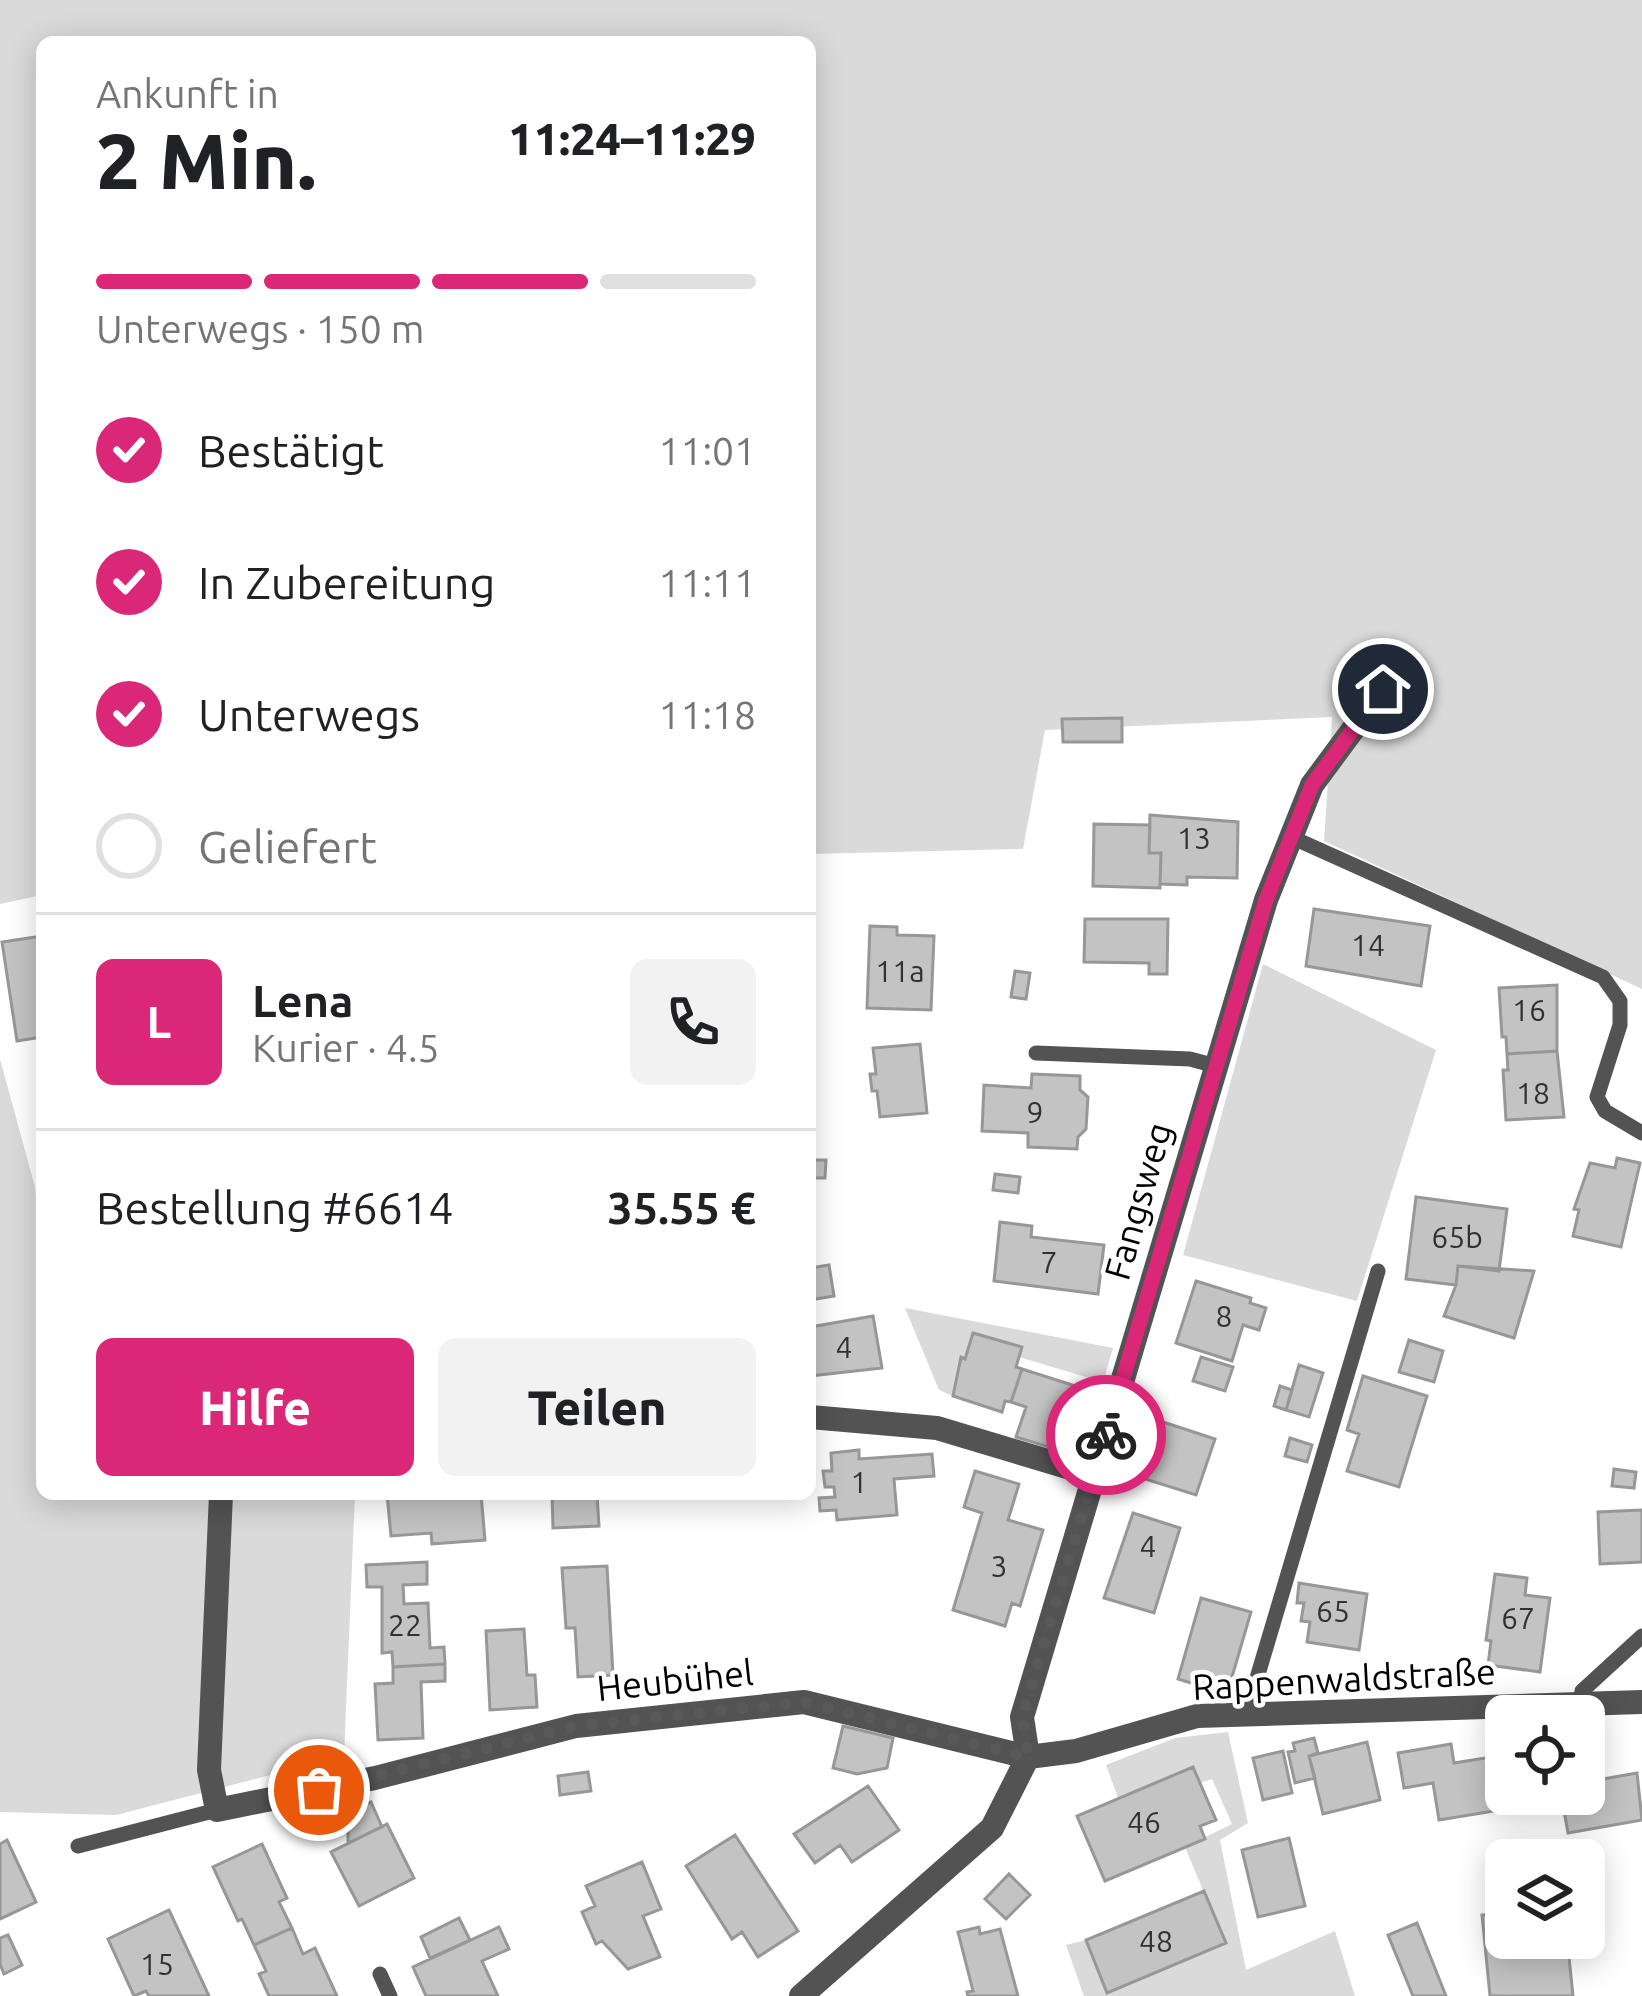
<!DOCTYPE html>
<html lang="de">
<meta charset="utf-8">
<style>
:root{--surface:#fff;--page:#f2f2f2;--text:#202124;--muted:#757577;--line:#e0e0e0;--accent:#db2777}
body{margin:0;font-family:Ubuntu,sans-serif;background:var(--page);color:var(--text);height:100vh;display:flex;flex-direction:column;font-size:45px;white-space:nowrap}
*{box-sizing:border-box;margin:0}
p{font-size:39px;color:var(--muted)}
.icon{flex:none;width:66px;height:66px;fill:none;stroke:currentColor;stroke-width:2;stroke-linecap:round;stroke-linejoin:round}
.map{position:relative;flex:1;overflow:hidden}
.details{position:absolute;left:36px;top:36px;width:780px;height:1464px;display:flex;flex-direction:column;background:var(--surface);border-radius:18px;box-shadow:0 6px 30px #0003}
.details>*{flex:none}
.controls{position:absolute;left:1485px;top:1695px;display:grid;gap:24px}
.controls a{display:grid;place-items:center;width:120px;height:120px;border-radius:18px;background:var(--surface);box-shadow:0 6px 30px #0003;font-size:60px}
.pin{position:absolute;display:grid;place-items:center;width:102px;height:102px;color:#fff;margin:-51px;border:6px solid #fff;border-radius:50%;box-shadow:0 3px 12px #0007}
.courier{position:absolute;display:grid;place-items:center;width:120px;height:120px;margin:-60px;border:9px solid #db2777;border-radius:50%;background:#fff;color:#222;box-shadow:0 3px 15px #0007}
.summary em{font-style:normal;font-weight:800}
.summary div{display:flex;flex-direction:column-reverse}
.summary{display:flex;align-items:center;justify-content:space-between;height:204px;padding:0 60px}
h1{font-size:78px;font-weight:800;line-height:90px}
.bar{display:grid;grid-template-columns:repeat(4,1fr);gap:18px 12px;align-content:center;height:144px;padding:0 60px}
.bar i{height:15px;border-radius:9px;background:var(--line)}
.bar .selected{background:var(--accent)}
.bar p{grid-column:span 4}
.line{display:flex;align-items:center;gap:30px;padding:0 60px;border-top:3px solid var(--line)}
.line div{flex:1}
.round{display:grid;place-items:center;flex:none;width:126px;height:126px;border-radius:18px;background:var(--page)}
ol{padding:0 60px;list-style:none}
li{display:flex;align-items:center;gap:36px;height:132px}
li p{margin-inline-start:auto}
li .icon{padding:12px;border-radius:50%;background:var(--accent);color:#fff;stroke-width:4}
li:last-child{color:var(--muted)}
li i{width:66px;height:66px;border:6px solid var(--line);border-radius:50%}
.button{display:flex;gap:24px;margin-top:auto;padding:24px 60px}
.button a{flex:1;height:138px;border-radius:18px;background:var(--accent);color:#fff;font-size:48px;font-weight:800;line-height:138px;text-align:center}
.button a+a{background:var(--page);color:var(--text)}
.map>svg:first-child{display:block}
.green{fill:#dadada}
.building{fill:#c3c3c3;stroke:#979797;stroke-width:3}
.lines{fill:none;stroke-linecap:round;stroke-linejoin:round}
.service{stroke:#535353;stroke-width:15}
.minor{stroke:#535353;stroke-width:24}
.done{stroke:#595959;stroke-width:12;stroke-dasharray:0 21.6}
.route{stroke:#db2777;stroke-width:15}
.labels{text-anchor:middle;stroke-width:9;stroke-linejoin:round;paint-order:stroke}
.number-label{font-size:30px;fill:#313131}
.street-label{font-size:36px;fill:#000;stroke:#fff}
</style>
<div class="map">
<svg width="1642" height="1996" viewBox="0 0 1642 1996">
<rect width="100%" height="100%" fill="#fff"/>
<path class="green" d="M 0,0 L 1642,0 L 1642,989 L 1324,841 L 1332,717 L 1045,730 L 1023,849 L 810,854 L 810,42 L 42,42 L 42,895 L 0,904 Z
M 1263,964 L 1436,1050 L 1357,1301 L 1183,1255 Z
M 0,1059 L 35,1187 L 42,1258 L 42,1494 L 355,1494 L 344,1756 L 116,1815 L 0,1812 Z
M 905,1308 L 1113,1348 L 1092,1420 L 1080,1417 L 1096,1380 L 1019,1357 L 1021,1347 L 974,1333 L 953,1396 L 939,1390 Z
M 1228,1732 L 1248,1823 L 1220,1840 L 1246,1970 L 1335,1931 L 1355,1996 L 1084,1996 L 1066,1945 L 1086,1940 L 1108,1993 L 1225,1943 L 1185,1847 L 1232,1824 L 1212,1779 L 1200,1783 L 1192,1767 L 1118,1798 L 1106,1765 L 1175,1738 Z"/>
<path class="building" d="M 1122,718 L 1122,742 L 1063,742 L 1062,719 Z
M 1150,815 L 1238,822 L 1237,878 L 1187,877 L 1187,885 L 1160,884 L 1161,853 L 1149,853 Z
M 1094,824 L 1150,825 L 1149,853 L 1161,853 L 1160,888 L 1093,886 Z
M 1314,909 L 1430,926 L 1421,986 L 1306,966 Z
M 1085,919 L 1168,919 L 1167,974 L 1149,974 L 1149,963 L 1084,962 Z
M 870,926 L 897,927 L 897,935 L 934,936 L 931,1010 L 867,1008 Z
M 42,936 L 42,1037 L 17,1041 L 2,942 Z
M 1015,971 L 1030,973 L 1026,999 L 1011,997 Z
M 1557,985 L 1557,1051 L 1507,1054 L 1506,1037 L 1502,1037 L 1499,988 Z
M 920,1044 L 927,1113 L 880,1117 L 877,1091 L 872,1091 L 870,1074 L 876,1074 L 873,1048 Z
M 1557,1051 L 1564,1117 L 1506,1120 L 1503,1070 L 1508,1070 L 1507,1054 Z
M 1032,1074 L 1080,1076 L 1080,1090 L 1088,1097 L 1086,1129 L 1078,1137 L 1077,1149 L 1028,1147 L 1028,1133 L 982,1131 L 984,1085 L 1031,1088 Z
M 1617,1158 L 1640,1163 L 1621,1247 L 1573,1236 L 1579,1210 L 1574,1209 L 1590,1163 L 1615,1168 Z
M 810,1160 L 826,1160 L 825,1178 L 810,1178 Z
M 995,1174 L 1020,1177 L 1018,1193 L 993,1190 Z
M 1416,1197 L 1507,1209 L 1499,1271 L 1458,1266 L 1456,1285 L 1406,1279 Z
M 1000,1222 L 1032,1226 L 1031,1237 L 1104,1245 L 1098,1294 L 994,1281 Z
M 829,1265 L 834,1296 L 810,1300 L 810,1268 Z
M 1458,1266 L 1534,1271 L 1514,1338 L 1444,1316 L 1456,1285 Z
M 1196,1281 L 1251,1298 L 1250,1303 L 1266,1308 L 1259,1330 L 1243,1325 L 1232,1361 L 1176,1343 Z
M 873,1316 L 882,1368 L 810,1376 L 810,1327 Z
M 973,1333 L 1022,1347 L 1016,1367 L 1022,1369 L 1011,1402 L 1005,1401 L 1002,1412 L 953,1396 L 961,1357 L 965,1359 Z
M 1409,1340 L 1443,1351 L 1434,1382 L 1399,1372 Z
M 1201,1357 L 1233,1367 L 1225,1391 L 1193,1381 Z
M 1299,1365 L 1323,1373 L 1309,1417 L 1286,1410 Z
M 1022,1369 L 1085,1389 L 1076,1416 L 1080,1417 L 1065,1452 L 1016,1437 L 1026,1407 L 1011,1402 Z
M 1363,1376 L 1427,1396 L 1399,1487 L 1347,1471 L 1359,1434 L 1347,1430 Z
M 1280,1386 L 1292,1390 L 1286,1410 L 1274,1406 Z
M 1160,1421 L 1215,1439 L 1196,1495 L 1142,1478 Z
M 1290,1438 L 1312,1445 L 1307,1462 L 1285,1456 Z
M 859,1450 L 859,1459 L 932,1454 L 934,1476 L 894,1479 L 897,1515 L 837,1520 L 836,1510 L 820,1511 L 819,1498 L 835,1497 L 834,1487 L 825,1487 L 823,1471 L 832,1471 L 831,1453 Z
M 1614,1469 L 1636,1472 L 1634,1488 L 1612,1486 Z
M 975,1471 L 1019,1484 L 1008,1520 L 1043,1530 L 1020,1606 L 1012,1603 L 1005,1626 L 953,1610 L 982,1513 L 964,1507 Z
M 387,1494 L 481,1494 L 485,1540 L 432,1544 L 431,1533 L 391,1536 Z
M 552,1494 L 597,1494 L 599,1526 L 553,1528 Z
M 1642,1510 L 1642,1562 L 1600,1564 L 1598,1512 Z
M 1133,1513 L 1180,1528 L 1154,1613 L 1104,1598 Z
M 427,1562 L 427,1584 L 403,1585 L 404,1604 L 428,1603 L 430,1648 L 444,1647 L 445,1664 L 393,1667 L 392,1652 L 382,1653 L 382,1587 L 367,1587 L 366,1565 Z
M 607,1566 L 613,1675 L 578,1677 L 575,1628 L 566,1628 L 562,1568 Z
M 1495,1574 L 1527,1578 L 1525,1595 L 1550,1598 L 1540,1672 L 1488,1665 L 1491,1641 L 1486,1640 Z
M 1299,1583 L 1367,1594 L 1359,1650 L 1307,1642 L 1310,1622 L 1301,1621 L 1304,1603 L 1297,1603 Z
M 1201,1598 L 1251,1612 L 1227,1694 L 1178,1679 Z
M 524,1629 L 527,1675 L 535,1675 L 537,1707 L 490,1710 L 486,1631 Z
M 445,1664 L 445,1681 L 421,1682 L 423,1738 L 378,1740 L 375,1684 L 393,1683 L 393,1667 Z
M 843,1726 L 893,1738 L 887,1768 L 857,1774 L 833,1768 Z
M 1314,1738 L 1318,1753 L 1309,1756 L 1315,1778 L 1295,1783 L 1288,1752 L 1295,1751 L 1293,1743 Z
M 1367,1742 L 1380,1800 L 1323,1814 L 1309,1756 Z
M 1451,1744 L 1454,1763 L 1498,1756 L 1506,1809 L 1439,1820 L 1433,1783 L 1404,1788 L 1398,1753 Z
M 1598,1748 L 1603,1779 L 1637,1773 L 1642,1820 L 1568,1833 L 1561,1794 L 1584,1794 L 1584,1750 Z
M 1283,1751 L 1292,1793 L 1263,1800 L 1253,1758 Z
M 1193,1767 L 1216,1820 L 1200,1826 L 1205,1839 L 1105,1881 L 1077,1816 Z
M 588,1772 L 591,1791 L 560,1795 L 558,1776 Z
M 868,1786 L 899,1830 L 852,1862 L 840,1845 L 815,1863 L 794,1834 Z
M 371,1802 L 382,1827 L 348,1843 L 348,1811 Z
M 387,1824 L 414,1878 L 359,1906 L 331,1852 Z
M 735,1835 L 798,1931 L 758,1957 L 742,1932 L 732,1939 L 686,1866 Z
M 1289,1838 L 1305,1906 L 1258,1917 L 1242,1850 Z
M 7,1840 L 36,1902 L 0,1919 L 0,1844 Z
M 262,1844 L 287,1898 L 279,1902 L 292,1928 L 254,1945 L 242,1919 L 238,1921 L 213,1867 Z
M 642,1862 L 661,1909 L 643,1916 L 660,1957 L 628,1969 L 602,1941 L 596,1944 L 582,1912 L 595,1906 L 586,1886 Z
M 1009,1874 L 1030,1895 L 1006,1919 L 985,1899 Z
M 1204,1891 L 1226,1943 L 1107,1993 L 1086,1940 Z
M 169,1910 L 209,1996 L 149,1996 L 146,1991 L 134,1996 L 108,1939 Z
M 1506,1912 L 1506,1938 L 1567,1938 L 1573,1996 L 1490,1996 L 1482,1915 Z
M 459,1918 L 470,1940 L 430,1958 L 421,1937 Z
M 1417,1923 L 1446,1996 L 1413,1996 L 1388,1935 Z
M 499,1927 L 509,1949 L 482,1961 L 498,1996 L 426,1996 L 413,1967 Z
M 979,1927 L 980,1934 L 1000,1929 L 1018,1996 L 968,1996 L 967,1992 L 973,1991 L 958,1932 Z
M 292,1928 L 303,1954 L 315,1948 L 337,1996 L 269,1996 L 259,1974 L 266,1971 L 254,1945 Z
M 8,1935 L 22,1965 L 4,1974 L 0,1964 L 0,1938 Z"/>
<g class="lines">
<path class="service" d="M 1291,837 L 1603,977 L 1620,1001 L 1620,1025 L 1597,1097 L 1605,1111 L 1642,1133
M 1036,1053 L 1190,1059 L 1216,1066
M 1580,1706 L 1582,1691 L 1642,1636
M 1246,1715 L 1378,1271
M 78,1846 L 217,1810
M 380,1974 L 390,1996"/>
<path class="minor" d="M 810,1417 L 937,1428 L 1094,1475
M 221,1494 L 209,1770 L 217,1810 L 375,1778 L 576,1726 L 804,1702 L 1028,1757 L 1076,1751 L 1197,1716 L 1642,1702
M 1028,1757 L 1022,1717 L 1266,900 L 1312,785 L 1383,689
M 801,1996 L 992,1828 L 1028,1757"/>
</g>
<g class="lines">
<path class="done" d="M 319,1790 L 575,1726 L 804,1702 L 1028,1757 L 1022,1717 L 1106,1435"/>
<path class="route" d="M 1106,1435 L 1266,900 L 1312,785 L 1383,689"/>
</g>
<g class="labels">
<g class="number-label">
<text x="1194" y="849">13</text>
<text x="1368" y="956">14</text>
<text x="900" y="982">11a</text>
<text x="1529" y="1021">16</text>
<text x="1533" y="1104">18</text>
<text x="1035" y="1123">9</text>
<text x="1457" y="1248">65b</text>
<text x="1049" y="1273">7</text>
<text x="1224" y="1327">8</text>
<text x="844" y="1358">4</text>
<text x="859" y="1493">1</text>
<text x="1148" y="1557">4</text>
<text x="999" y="1577">3</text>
<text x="1333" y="1622">65</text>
<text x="1518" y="1629">67</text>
<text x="405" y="1636">22</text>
<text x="1144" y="1833">46</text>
<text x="1156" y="1952">48</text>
<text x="157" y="1975">15</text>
</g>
<g class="street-label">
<text transform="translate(1138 1201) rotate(-74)" y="13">Fangsweg</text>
<text transform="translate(1344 1679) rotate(-3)" y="13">Rappenwaldstraße</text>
<text transform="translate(675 1680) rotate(-6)" y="13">Heubühel</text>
</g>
</g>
</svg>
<div class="controls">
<a><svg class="icon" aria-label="locate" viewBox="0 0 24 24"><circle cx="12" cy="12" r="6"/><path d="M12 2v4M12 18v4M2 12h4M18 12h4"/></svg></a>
<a><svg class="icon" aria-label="layers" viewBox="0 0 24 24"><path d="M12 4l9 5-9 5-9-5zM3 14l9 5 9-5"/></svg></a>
</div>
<div class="pin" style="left:319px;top:1790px;background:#ea580c"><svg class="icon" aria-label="bag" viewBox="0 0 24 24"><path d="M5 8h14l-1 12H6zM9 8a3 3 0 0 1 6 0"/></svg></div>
<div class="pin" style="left:1383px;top:689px;background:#1f2937"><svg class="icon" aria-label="home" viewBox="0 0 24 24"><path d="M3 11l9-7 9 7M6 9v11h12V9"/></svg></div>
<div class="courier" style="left:1106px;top:1435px"><svg class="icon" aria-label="bike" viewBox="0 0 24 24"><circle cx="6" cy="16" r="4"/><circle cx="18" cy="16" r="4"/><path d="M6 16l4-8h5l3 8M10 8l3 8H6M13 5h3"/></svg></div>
<section class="details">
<div class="summary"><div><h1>2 Min.</h1><p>Ankunft in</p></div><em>11:24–11:29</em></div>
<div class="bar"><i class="selected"></i><i class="selected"></i><i class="selected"></i><i></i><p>Unterwegs · 150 m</p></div>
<ol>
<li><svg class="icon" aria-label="check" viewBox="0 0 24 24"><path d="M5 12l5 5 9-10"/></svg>Bestätigt<p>11:01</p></li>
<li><svg class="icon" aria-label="check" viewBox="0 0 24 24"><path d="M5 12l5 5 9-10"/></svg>In Zubereitung<p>11:11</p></li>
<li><svg class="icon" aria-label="check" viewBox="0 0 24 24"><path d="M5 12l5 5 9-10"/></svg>Unterwegs<p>11:18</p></li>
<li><i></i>Geliefert</li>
</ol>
<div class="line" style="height:216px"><b class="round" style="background:var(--accent);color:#fff">L</b><div><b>Lena</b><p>Kurier · 4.5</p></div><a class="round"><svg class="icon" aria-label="phone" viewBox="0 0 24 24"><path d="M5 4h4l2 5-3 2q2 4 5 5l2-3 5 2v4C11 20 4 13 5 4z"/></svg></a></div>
<div class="line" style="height:156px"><div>Bestellung #6614</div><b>35.55 €</b></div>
<div class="button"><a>Hilfe</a><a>Teilen</a></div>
</section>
</div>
